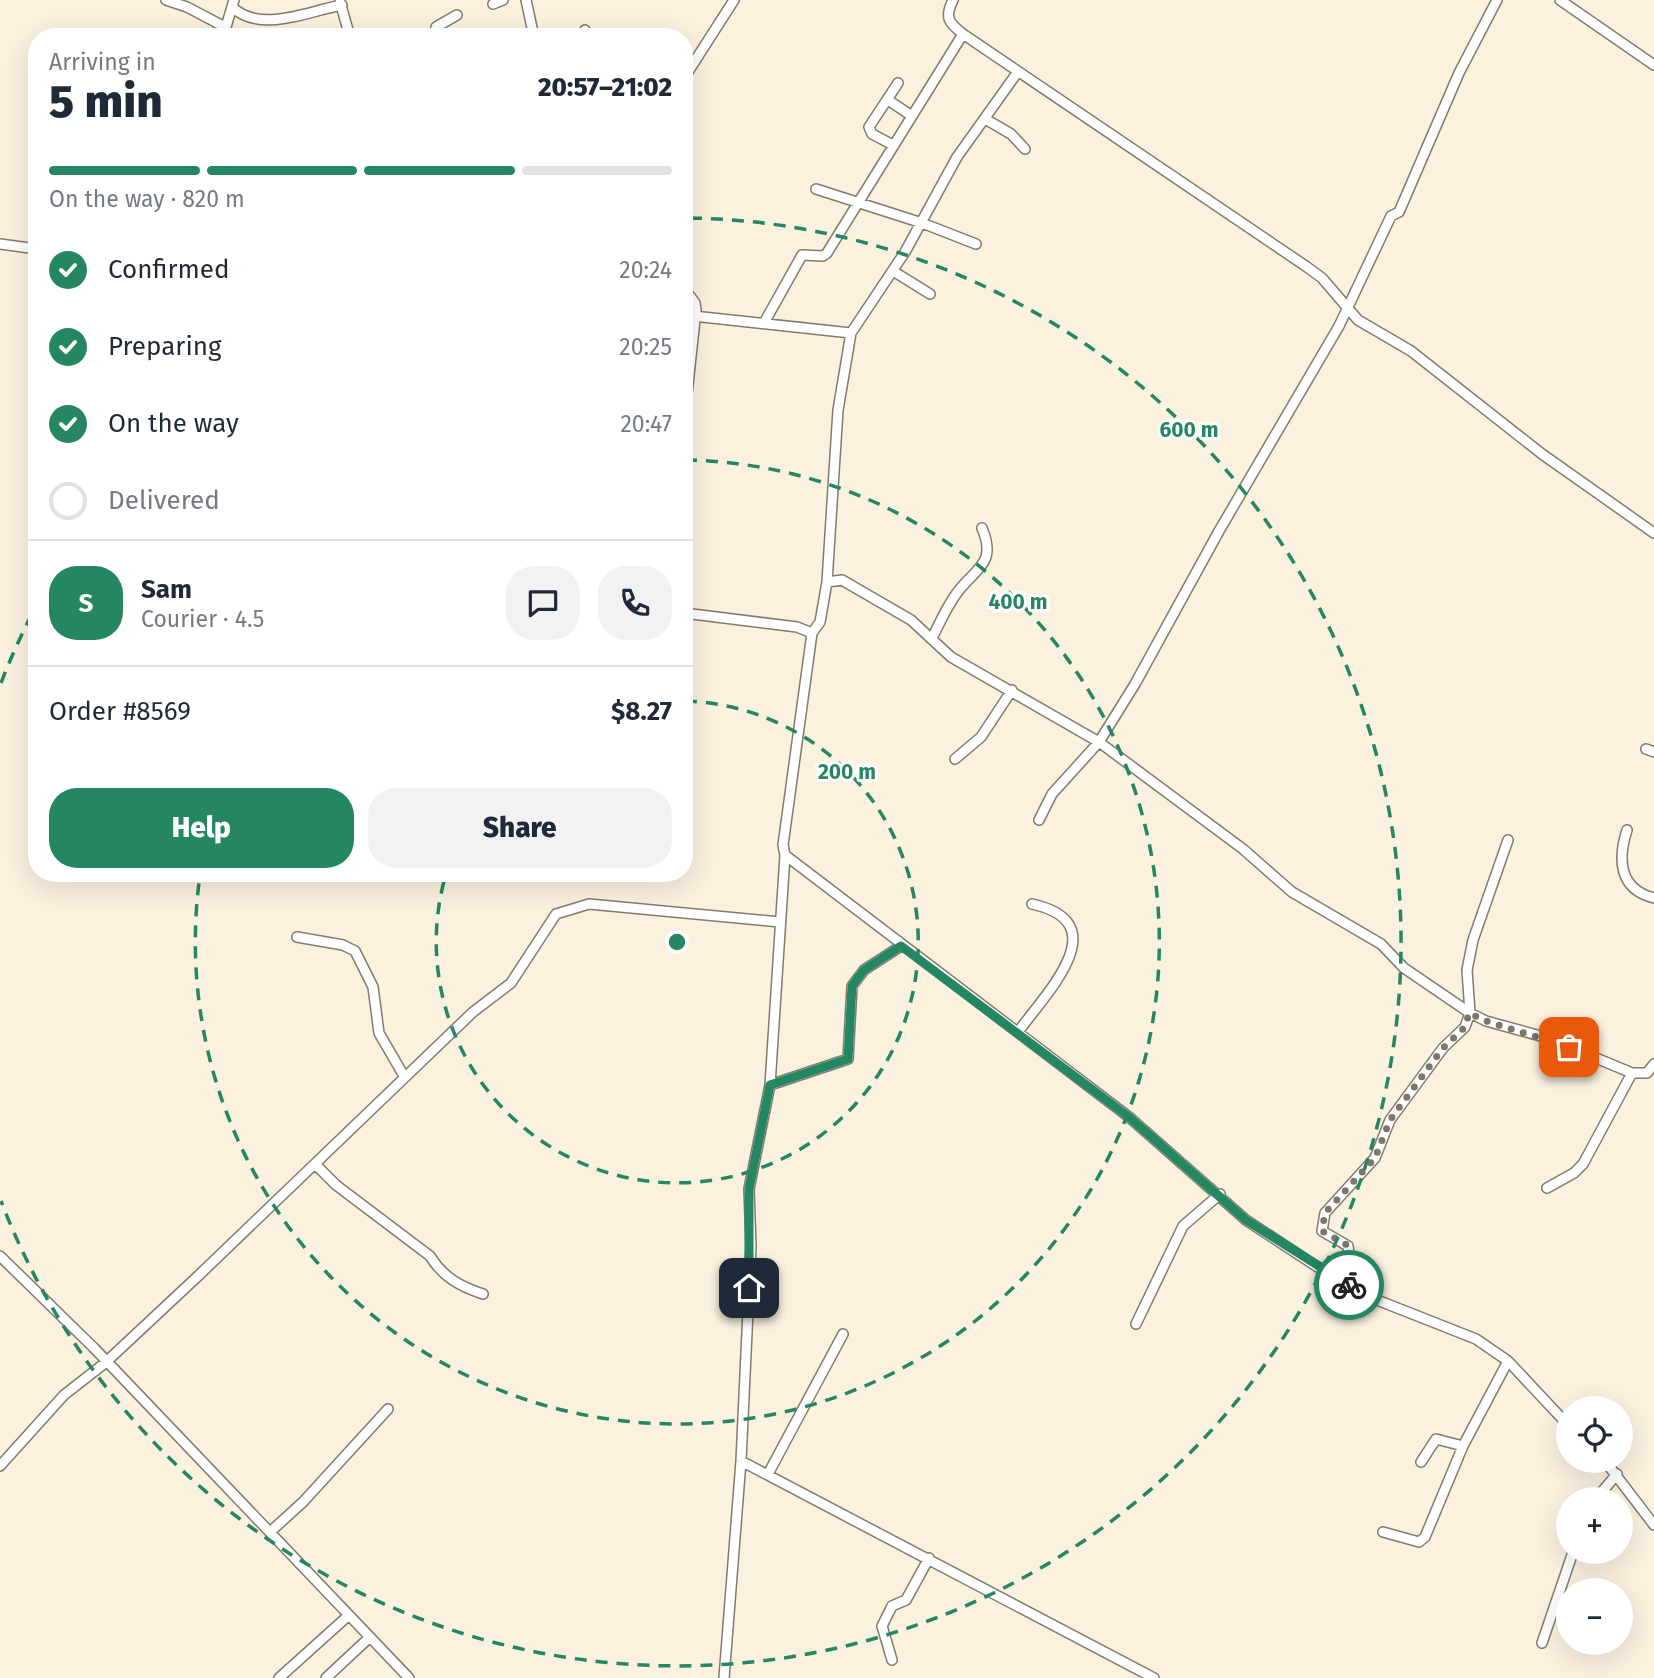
<!DOCTYPE html>
<meta charset="utf-8">
<style>
:root{--surface:#fff;--page:#f2f2f3;--text:#1f2937;--muted:#747a83;--line:#e0e1e3;--accent:#248761}
body{margin:0;font-family:"Fira Sans",sans-serif;background:var(--page);color:var(--text);height:100vh;display:flex;flex-direction:column;font-size:26px;white-space:nowrap}
*{box-sizing:border-box;margin:0}
p{font-size:23px;color:var(--muted)}
.icon{flex:none;width:38px;height:38px;fill:none;stroke:currentColor;stroke-width:2;stroke-linecap:round;stroke-linejoin:round}
.map{position:relative;flex:1;overflow:hidden}
.details{position:absolute;left:28px;top:28px;width:665px;height:854px;display:flex;flex-direction:column;background:var(--surface);border-radius:28px;box-shadow:0 7px 28px #0002}
.details>*{flex:none}
.controls{position:absolute;left:1556px;top:1396px;display:grid;gap:14px}
.controls a{display:grid;place-items:center;width:77px;height:77px;border-radius:50%;background:var(--surface);box-shadow:0 7px 28px #0002;font-size:35px}
.pin{position:absolute;display:grid;place-items:center;width:60px;height:60px;color:#fff;margin:-30px;border-radius:14px;box-shadow:0 4px 10px #0006}
.courier{position:absolute;display:grid;place-items:center;width:70px;height:70px;margin:-35px;border:5px solid #248761;border-radius:50%;background:#fff;color:#222;box-shadow:0 2px 9px #0007}
.headline em{font-style:normal;font-weight:800}
.headline div{display:flex;flex-direction:column-reverse}
.headline{display:flex;align-items:center;justify-content:space-between;height:119px;padding:0 21px}
h1{font-size:46px;font-weight:800;line-height:52px}
.bar{display:grid;grid-template-columns:repeat(4,1fr);gap:10px 7px;align-content:center;height:84px;padding:0 21px}
.bar i{height:9px;border-radius:5px;background:var(--line)}
.bar .active{background:var(--accent)}
.bar p{grid-column:span 4}
.line{display:flex;align-items:center;gap:18px;padding:0 21px;border-top:2px solid var(--line)}
.line div{flex:1}
.round{display:grid;place-items:center;flex:none;width:74px;height:74px;border-radius:28px;background:var(--page)}
ol{padding:0 21px;list-style:none}
li{display:flex;align-items:center;gap:21px;height:77px}
li p{margin-inline-start:auto}
li .icon{padding:7px;border-radius:50%;background:var(--accent);color:#fff;stroke-width:4}
li:last-child{color:var(--muted)}
li i{width:38px;height:38px;border:4px solid var(--line);border-radius:50%}
.action{display:flex;gap:14px;margin-top:auto;padding:14px 21px}
.action a{flex:1;height:80px;border-radius:28px;background:var(--accent);color:#fff;font-size:28px;font-weight:800;line-height:80px;text-align:center}
.action a+a{background:var(--page);color:var(--text)}
.map>svg:first-child{display:block}
.lines{fill:none;stroke-linecap:round;stroke-linejoin:round}
.street-casing{stroke:#847b6b;stroke-width:12}
.street{stroke:#fff;stroke-width:9}
.done{stroke:#7c766b;stroke-width:7;stroke-dasharray:0 12.6}
.route{stroke:#248761;stroke-width:9}
.ring{fill:none;stroke:#248761;stroke-width:3.5;stroke-dasharray:12 9}
.centre{fill:#248761;stroke:#fff;stroke-width:3.5}
.ring-label{font-size:21px;text-anchor:middle;font-weight:bold;fill:#248761;stroke:#fff;stroke-width:6;stroke-linejoin:round;paint-order:stroke}
</style>
<div class="map">
<svg width="1654" height="1678" viewBox="0 0 1654 1678">
<rect width="100%" height="100%" fill="#fbf1df"/>
<g class="lines">
<g class="street-casing">
<path id="street" d="M 166,0 L 187,7 L 225,27
M 526,0 L 534,37
M 953,0 C 944,18 949,23 963,34 L 1307,267 L 1322,278 L 1358,320 L 1411,351 L 1542,454 L 1654,533
M 1560,0 L 1654,65
M 340,2 L 350,37
M 493,4 L 503,0
M 232,7 C 261,34 308,11 342,5
M 223,37 L 234,0
M 435,37 L 436,27 L 457,15
M 572,37 L 584,34 L 585,30
M 684,78 L 734,0
M 888,100 L 912,116
M 987,120 L 1011,134 L 1025,149
M 893,145 L 872,134 L 869,127 L 898,83
M 816,189 L 922,223 L 976,244
M 0,244 L 37,249
M 893,271 L 930,294
M 684,288 L 695,303 L 696,310 L 684,422
M 684,315 L 851,333
M 764,323 L 802,255 L 823,256 L 827,253 L 963,34
M 827,582 L 842,580 L 911,620 L 951,657 L 1099,742 L 1243,849 L 1292,892 L 1381,944 L 1404,968 L 1470,1013 L 1486,1021 L 1548,1038 L 1632,1073 L 1647,1073 L 1654,1064
M 684,613 L 797,627 L 812,633
M 932,638 C 940,623 948,603 960,589 C 979,566 996,562 982,528
M 1646,749 L 1654,752
M 955,759 L 981,737 L 1012,690
M 1039,820 L 1052,794 L 1099,742 L 1135,684 L 1219,531 L 1339,326 L 1391,216 L 1399,212 L 1459,73 L 1497,0
M 1627,830 C 1618,858 1618,889 1654,898
M 785,855 L 1129,1117 L 1246,1220 L 1316,1266 L 1372,1298 L 1476,1339 L 1508,1361 L 1568,1425
M 297,937 L 343,945 L 355,951 L 373,987 L 379,1033 L 404,1076
M 1018,1032 C 1046,993 1118,923 1032,904
M 770,1085 L 848,1059 L 852,986 L 864,970 L 901,946
M 315,1164 L 336,1185 L 430,1256 C 443,1277 459,1286 483,1294
M 1547,1188 L 1574,1173 L 1583,1164 L 1632,1073
M 0,1256 L 94,1348 L 409,1678
M 1354,1288 L 1348,1246 L 1322,1231 L 1325,1213 L 1375,1158 L 1390,1120 L 1443,1048 L 1465,1027 L 1470,1013 L 1467,970 L 1473,940 L 1508,840
M 1136,1324 L 1183,1226 L 1220,1194
M 741,1461 L 1154,1678
M 1605,1461 L 1654,1525
M 1421,1462 L 1436,1439 L 1463,1446
M 0,1466 L 64,1395 L 105,1363 L 197,1277 L 473,1012 L 511,983 L 556,914 L 589,904 L 780,922
M 768,1474 L 843,1334
M 1595,1500 L 1617,1474
M 270,1532 L 303,1502 L 388,1409
M 1383,1532 L 1419,1542 L 1425,1537 L 1463,1446 L 1508,1361
M 1542,1643 L 1573,1552
M 892,1660 L 882,1626 L 892,1606 L 906,1600 L 929,1558
M 279,1678 L 349,1615
M 326,1678 L 370,1637
M 724,1678 L 741,1461 L 751,1246 L 749,1189 L 770,1085 L 785,855 L 783,845 L 812,633 L 820,622 L 827,582 L 838,410 L 851,333 L 905,252 L 957,157 L 1017,73"/>
</g>
<use href="#street" class="street"/>
</g>
<g class="lines">
<path class="done" d="M 1349,1285 L 1354,1287 L 1349,1246 L 1322,1231 L 1325,1213 L 1375,1158 L 1390,1120 L 1443,1048 L 1465,1027 L 1469,1013 L 1486,1021 L 1569,1047"/>
<path class="route" d="M 749,1288 L 749,1189 L 770,1085 L 848,1059 L 852,986 L 864,970 L 901,946 L 1129,1117 L 1246,1220 L 1349,1285"/>
</g>
<g class="ring">
<path d="M685 701A241 241 0 1 1 446 874"/>
<path d="M685 460A482 482 0 1 1 200 875"/>
<path d="M1 683A724 724 0 0 1 35 608M690 218A724 724 0 1 1 1 1201"/>
</g>
<circle cx="677" cy="942" r="10" class="centre"/>
<g class="ring-label">
<text x="1189" y="437">600 m</text>
<text x="1018" y="609">400 m</text>
<text x="847" y="779">200 m</text>
</g>
</svg>
<div class="controls">
<a><svg class="icon" aria-label="locate" viewBox="0 0 24 24"><circle cx="12" cy="12" r="6"/><path d="M12 2v4M12 18v4M2 12h4M18 12h4"/></svg></a>
<a>+</a>
<a>−</a>
</div>
<div class="pin" style="left:1569px;top:1047px;background:#ea580c"><svg class="icon" aria-label="bag" viewBox="0 0 24 24"><path d="M5 8h14l-1 12H6zM9 8a3 3 0 0 1 6 0"/></svg></div>
<div class="pin" style="left:749px;top:1288px;background:#1f2937"><svg class="icon" aria-label="home" viewBox="0 0 24 24"><path d="M3 11l9-7 9 7M6 9v11h12V9"/></svg></div>
<div class="courier" style="left:1349px;top:1285px"><svg class="icon" aria-label="bike" viewBox="0 0 24 24"><circle cx="6" cy="16" r="4"/><circle cx="18" cy="16" r="4"/><path d="M6 16l4-8h5l3 8M10 8l3 8H6M13 5h3"/></svg></div>
<section class="details">
<div class="headline"><div><h1>5 min</h1><p>Arriving in</p></div><em>20:57–21:02</em></div>
<div class="bar"><i class="active"></i><i class="active"></i><i class="active"></i><i></i><p>On the way · 820 m</p></div>
<ol>
<li><svg class="icon" aria-label="check" viewBox="0 0 24 24"><path d="M5 12l5 5 9-10"/></svg>Confirmed<p>20:24</p></li>
<li><svg class="icon" aria-label="check" viewBox="0 0 24 24"><path d="M5 12l5 5 9-10"/></svg>Preparing<p>20:25</p></li>
<li><svg class="icon" aria-label="check" viewBox="0 0 24 24"><path d="M5 12l5 5 9-10"/></svg>On the way<p>20:47</p></li>
<li><i></i>Delivered</li>
</ol>
<div class="line" style="height:126px"><b class="round" style="background:var(--accent);color:#fff">S</b><div><b>Sam</b><p>Courier · 4.5</p></div><a class="round"><svg class="icon" aria-label="chat" viewBox="0 0 24 24"><path d="M4 5h16v11H9l-5 4z"/></svg></a><a class="round"><svg class="icon" aria-label="phone" viewBox="0 0 24 24"><path d="M5 4h4l2 5-3 2q2 4 5 5l2-3 5 2v4C11 20 4 13 5 4z"/></svg></a></div>
<div class="line" style="height:91px"><div>Order #8569</div><b>$8.27</b></div>
<div class="action"><a>Help</a><a>Share</a></div>
</section>
</div>
